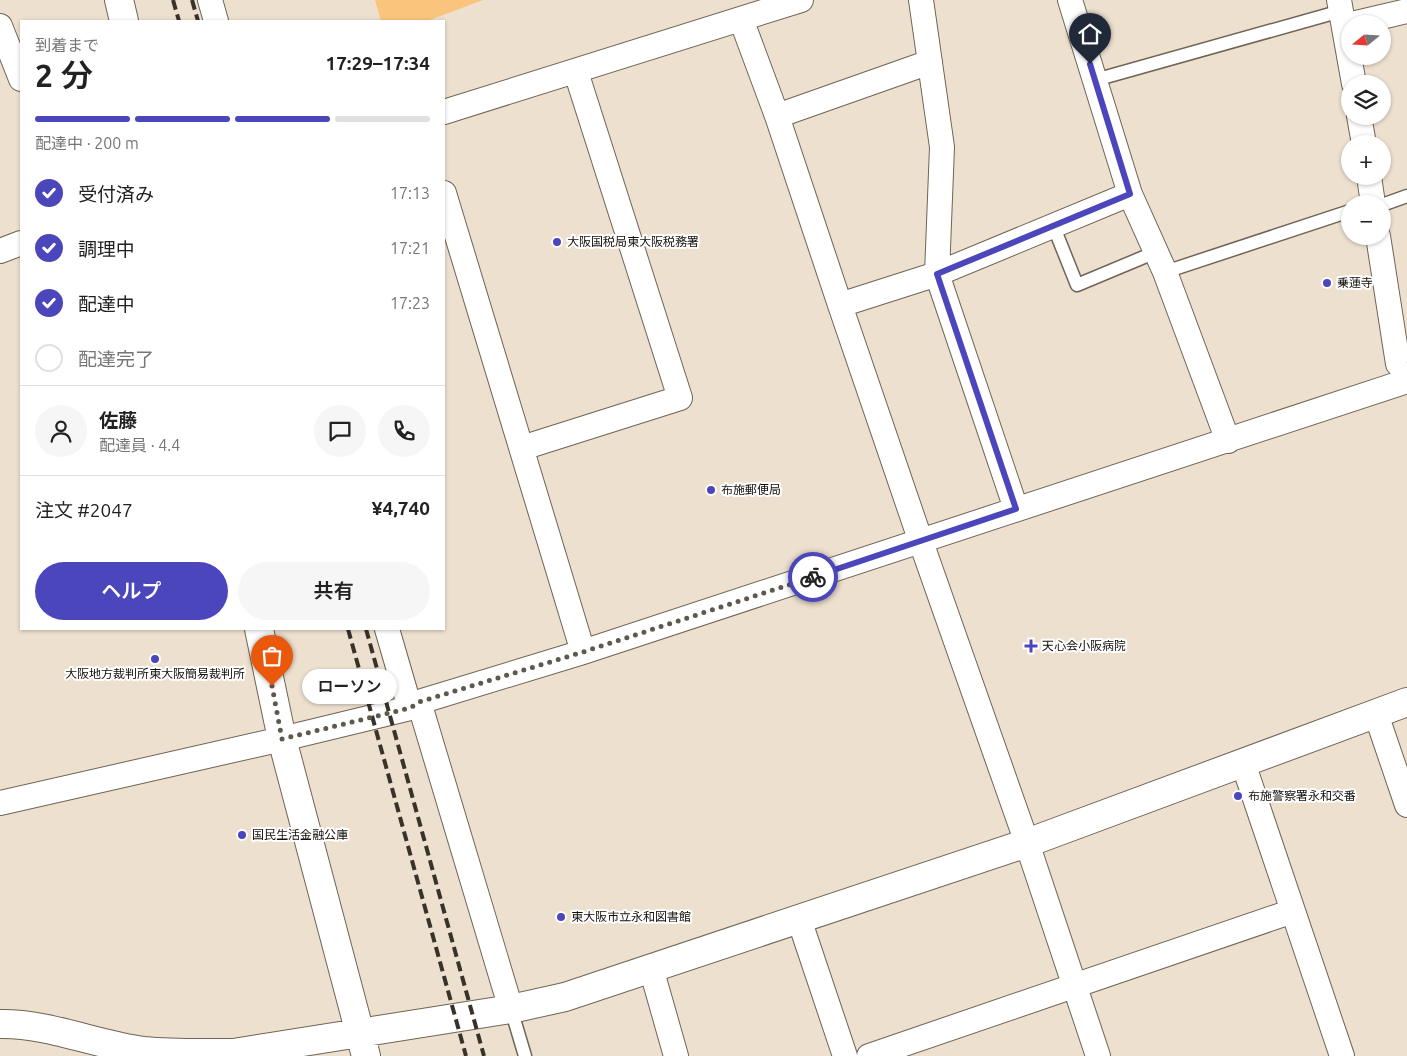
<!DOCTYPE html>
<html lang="ja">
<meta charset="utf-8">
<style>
:root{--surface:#fff;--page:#f6f6f6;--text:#222;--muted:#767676;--line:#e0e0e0;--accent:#4c46bc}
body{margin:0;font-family:Ubuntu,"Noto Sans JP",sans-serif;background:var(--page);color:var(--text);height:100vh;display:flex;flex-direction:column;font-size:19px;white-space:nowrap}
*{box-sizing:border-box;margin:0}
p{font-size:16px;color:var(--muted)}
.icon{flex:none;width:28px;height:28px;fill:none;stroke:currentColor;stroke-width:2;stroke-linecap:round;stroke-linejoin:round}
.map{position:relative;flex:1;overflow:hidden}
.details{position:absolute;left:20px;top:20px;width:425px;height:610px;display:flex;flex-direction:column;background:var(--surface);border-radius:0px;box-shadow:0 1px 4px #0004}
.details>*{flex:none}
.needle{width:32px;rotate:252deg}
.controls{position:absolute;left:1341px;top:15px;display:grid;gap:10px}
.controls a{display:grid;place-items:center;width:50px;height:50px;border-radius:50%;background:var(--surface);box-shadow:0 1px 4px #0004;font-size:25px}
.pin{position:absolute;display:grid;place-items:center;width:42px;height:42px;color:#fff;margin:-51px -21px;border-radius:50% 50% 50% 0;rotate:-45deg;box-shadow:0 0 5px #0007}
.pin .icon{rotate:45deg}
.courier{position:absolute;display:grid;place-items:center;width:50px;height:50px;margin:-25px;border:4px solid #4c46bc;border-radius:50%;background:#fff;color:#222;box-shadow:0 1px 6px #0007}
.bubble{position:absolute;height:35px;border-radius:18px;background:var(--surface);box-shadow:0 1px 4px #0004;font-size:16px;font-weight:600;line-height:35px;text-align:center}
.head em{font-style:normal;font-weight:600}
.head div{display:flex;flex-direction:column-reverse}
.head{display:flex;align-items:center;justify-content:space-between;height:85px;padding:0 15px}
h1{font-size:32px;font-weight:600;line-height:38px}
.bar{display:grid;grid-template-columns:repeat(4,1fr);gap:8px 5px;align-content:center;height:60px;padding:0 15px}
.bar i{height:6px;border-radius:4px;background:var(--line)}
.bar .selected{background:var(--accent)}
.bar p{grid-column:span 4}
.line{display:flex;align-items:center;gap:12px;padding:0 15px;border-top:1px solid var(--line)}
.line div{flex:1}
.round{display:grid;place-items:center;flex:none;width:52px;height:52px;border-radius:26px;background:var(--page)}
ol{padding:0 15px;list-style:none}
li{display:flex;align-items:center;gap:15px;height:55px}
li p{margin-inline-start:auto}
li .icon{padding:5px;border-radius:50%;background:var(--accent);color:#fff;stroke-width:4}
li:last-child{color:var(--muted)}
li i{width:28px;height:28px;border:2px solid var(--line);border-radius:50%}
.primary-button{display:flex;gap:10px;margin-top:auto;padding:10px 15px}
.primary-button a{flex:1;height:58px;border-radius:30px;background:var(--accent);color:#fff;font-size:20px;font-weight:600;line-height:58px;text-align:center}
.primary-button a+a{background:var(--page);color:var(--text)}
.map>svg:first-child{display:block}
.green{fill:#fac47d}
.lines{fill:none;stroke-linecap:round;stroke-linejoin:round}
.service-casing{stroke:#6f6455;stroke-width:15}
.minor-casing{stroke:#6f6455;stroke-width:26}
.tertiary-casing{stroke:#6f6455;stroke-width:30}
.service{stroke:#fff;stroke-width:12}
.minor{stroke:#fff;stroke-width:24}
.tertiary{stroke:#fff;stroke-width:28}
.rail{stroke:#38322a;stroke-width:4;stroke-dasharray:10 5;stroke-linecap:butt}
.done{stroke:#5f584e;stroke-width:5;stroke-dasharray:0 9}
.route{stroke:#4c46bc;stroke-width:6}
.poi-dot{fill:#4c46bc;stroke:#fff;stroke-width:2}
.labels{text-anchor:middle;stroke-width:4;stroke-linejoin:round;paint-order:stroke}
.poi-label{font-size:12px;fill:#130e08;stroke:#fff;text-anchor:start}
</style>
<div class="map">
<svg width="1407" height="1056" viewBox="0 0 1407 1056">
<rect width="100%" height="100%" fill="#ede0cf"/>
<path class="green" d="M 375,0 L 483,0 L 427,21 L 381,21 Z"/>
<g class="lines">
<g class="service-casing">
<path id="service" d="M 1095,80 L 1341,11
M 1382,205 L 1407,196
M 1053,225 L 1077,285 L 1156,252
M 1165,272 L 1350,211
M 511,1009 L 525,1056"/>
</g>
<g class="minor-casing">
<path id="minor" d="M 210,0 L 216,21
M 921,0 L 942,147 L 937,274 L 1016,509
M 1070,0 L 1130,194 L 1165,272 L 1228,441
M 1339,0 L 1354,84
M 741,19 L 777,116 L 840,305 L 921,542 L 1027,843 L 1098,1056
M 1352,24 L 1407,11
M 0,26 L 21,79
M 444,112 L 801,0
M 777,116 L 930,62
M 1359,116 L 1364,144
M 1369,176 L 1373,204
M 444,193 L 583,652
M 1378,236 L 1398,364 L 1407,372
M 0,251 L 21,243
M 840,305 L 937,274 L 1130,194
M 522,448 L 680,398 L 576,72
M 387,629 L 410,708
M 419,702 L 511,1009
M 1376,714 L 1407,805
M 1243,763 L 1342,1056
M 0,803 L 282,739 L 410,708 L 419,702 L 583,652 L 1407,381
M 799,919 L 845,1056
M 651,968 L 676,1056
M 869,1056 L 1293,911"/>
</g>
<g class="tertiary-casing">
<path id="tertiary" d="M 119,0 L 124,21
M 259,629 L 282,739 L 366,1056
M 0,1024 C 48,1023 97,1045 144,1051 C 174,1054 204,1053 233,1053 L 511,1009 L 565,997 L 1027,843 L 1407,702"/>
</g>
<use href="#service" class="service"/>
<use href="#minor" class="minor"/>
<use href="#tertiary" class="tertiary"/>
<path class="rail" d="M 173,0 L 179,21
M 192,0 L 198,21
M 348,629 L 466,1056
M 366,629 L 484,1056"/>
</g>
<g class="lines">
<path class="done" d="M 272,686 L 282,739 L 410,708 L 419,702 L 583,652 L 813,577"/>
<path class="route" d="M 813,577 L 1016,509 L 937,274 L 1130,194 L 1090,64"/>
</g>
<g class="poi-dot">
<circle cx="557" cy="242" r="5"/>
<circle cx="1327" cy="283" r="5"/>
<circle cx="711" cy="490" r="5"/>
<path d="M1028.5 638.5h5v5h5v5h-5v5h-5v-5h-5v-5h5z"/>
<circle cx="155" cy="659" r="5"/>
<circle cx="1238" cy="796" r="5"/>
<circle cx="242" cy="835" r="5"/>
<circle cx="561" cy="917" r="5"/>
</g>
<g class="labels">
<g class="poi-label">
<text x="567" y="246">大阪国税局東大阪税務署</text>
<text x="1337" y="287">乗蓮寺</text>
<text x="721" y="494">布施郵便局</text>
<text x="1042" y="650">天心会小阪病院</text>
<text x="155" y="678" text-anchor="middle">大阪地方裁判所東大阪簡易裁判所</text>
<text x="1248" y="800">布施警察署永和交番</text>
<text x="252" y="839">国民生活金融公庫</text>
<text x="571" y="921">東大阪市立永和図書館</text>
</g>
</g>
</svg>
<div class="controls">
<a><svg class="needle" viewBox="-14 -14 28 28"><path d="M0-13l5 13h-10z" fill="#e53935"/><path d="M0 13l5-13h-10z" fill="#767676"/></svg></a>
<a><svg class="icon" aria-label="layers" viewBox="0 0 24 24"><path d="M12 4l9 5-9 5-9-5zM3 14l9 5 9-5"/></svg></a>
<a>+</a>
<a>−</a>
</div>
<div class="pin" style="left:272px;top:686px;background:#ea580c"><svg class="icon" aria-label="bag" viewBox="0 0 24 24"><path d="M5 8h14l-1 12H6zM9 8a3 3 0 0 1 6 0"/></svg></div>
<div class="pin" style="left:1090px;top:64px;background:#1f2937"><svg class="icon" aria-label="home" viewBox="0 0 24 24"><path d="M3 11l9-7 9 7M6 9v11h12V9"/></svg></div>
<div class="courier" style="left:813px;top:577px"><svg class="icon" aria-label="bike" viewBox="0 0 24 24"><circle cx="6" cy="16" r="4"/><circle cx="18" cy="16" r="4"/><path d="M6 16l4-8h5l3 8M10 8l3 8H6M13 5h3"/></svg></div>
<div class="bubble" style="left:302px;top:669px;width:95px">ローソン</div>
<section class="details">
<div class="head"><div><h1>2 分</h1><p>到着まで</p></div><em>17:29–17:34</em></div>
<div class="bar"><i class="selected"></i><i class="selected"></i><i class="selected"></i><i></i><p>配達中 · 200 m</p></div>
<ol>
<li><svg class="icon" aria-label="check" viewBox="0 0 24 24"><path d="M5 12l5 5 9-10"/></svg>受付済み<p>17:13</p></li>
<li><svg class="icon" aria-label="check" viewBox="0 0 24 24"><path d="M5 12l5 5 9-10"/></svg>調理中<p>17:21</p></li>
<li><svg class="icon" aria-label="check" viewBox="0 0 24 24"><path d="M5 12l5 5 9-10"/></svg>配達中<p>17:23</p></li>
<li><i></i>配達完了</li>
</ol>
<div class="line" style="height:90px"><a class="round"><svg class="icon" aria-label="person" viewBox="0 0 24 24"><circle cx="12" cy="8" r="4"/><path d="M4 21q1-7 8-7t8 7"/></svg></a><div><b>佐藤</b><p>配達員 · 4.4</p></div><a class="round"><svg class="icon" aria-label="chat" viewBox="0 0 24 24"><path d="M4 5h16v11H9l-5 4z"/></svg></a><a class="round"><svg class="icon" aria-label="phone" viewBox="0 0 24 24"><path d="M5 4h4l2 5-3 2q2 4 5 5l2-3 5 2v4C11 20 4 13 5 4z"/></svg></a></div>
<div class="line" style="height:65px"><div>注文 #2047</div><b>¥4,740</b></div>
<div class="primary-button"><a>ヘルプ</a><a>共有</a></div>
</section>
</div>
